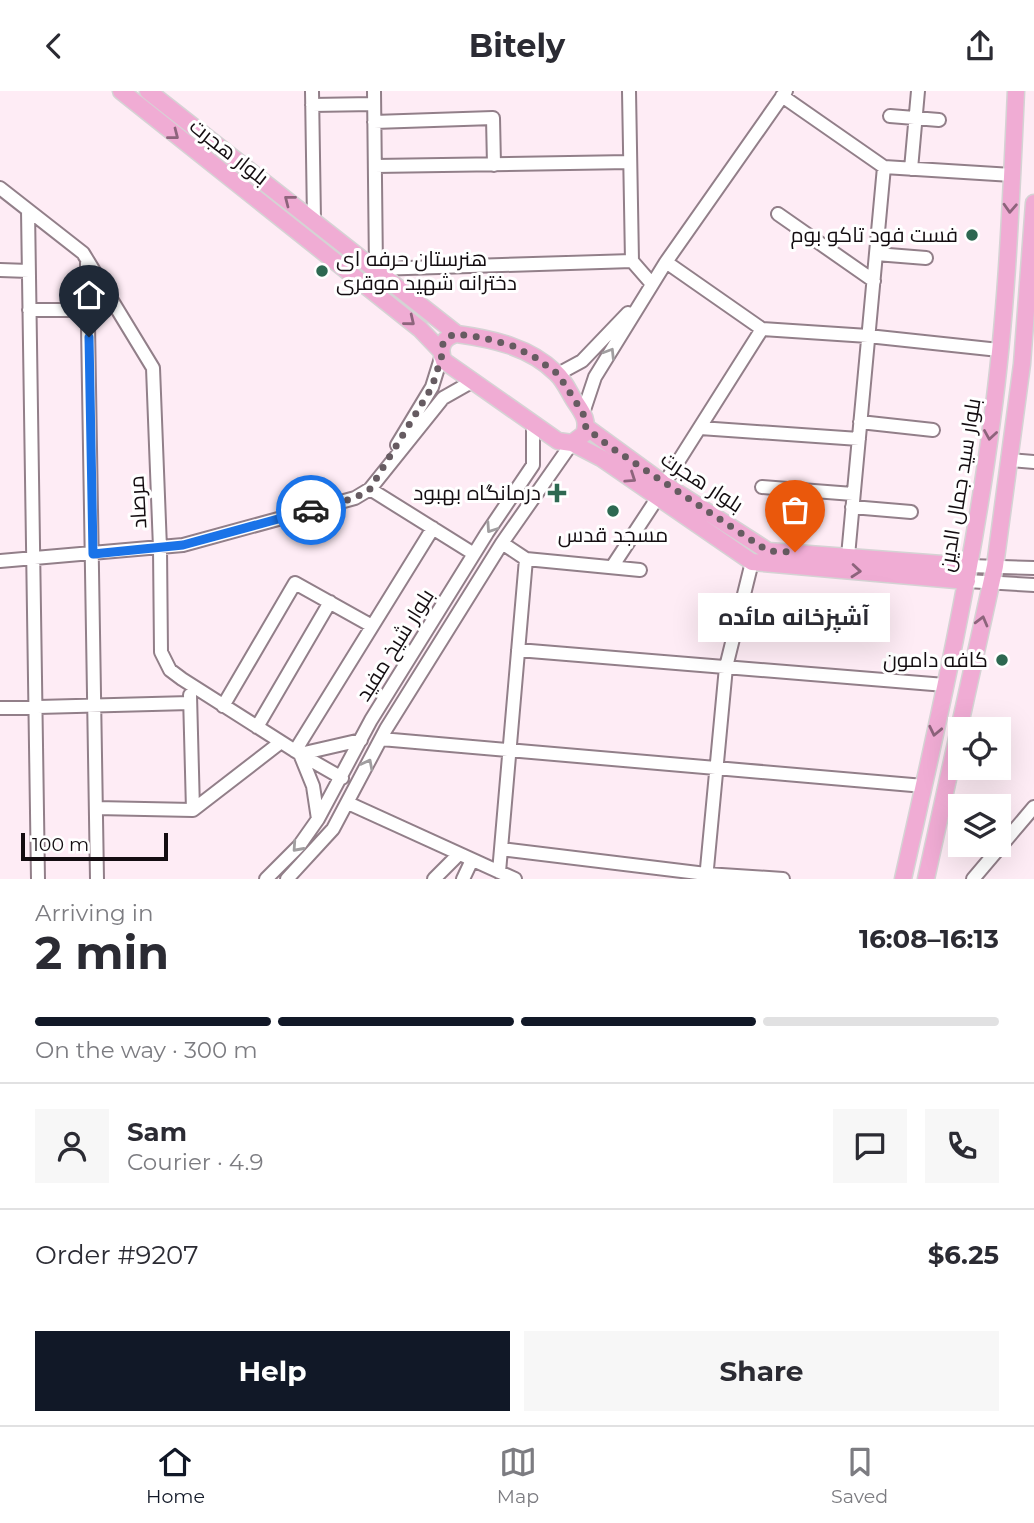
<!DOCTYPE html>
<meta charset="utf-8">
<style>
:root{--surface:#fff;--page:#f7f7f7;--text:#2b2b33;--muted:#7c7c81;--line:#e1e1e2;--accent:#111827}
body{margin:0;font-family:Montserrat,Cairo,sans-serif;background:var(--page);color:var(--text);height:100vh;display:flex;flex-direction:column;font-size:26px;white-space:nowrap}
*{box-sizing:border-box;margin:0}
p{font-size:23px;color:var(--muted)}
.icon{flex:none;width:38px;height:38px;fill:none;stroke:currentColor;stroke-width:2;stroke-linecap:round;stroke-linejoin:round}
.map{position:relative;height:788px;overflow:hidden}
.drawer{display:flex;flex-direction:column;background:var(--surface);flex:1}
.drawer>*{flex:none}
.fabs{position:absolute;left:948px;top:626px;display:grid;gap:14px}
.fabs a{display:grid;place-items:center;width:63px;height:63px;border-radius:0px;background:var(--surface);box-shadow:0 7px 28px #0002;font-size:35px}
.scale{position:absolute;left:21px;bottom:18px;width:147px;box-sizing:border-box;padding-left:7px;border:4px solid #140d11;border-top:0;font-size:19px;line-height:24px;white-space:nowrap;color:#140d11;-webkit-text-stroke:5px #fff;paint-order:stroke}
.pin{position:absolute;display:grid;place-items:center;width:60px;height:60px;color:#fff;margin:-72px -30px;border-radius:50% 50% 50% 0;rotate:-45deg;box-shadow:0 0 7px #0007}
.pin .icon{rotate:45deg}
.courier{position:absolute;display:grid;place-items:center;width:70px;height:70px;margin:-35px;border:5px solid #1a73e8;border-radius:50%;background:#fff;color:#222;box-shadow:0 2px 9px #0007}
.bubble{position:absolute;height:49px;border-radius:0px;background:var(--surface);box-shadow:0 7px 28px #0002;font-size:23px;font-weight:700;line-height:49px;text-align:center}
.overview em{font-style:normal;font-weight:700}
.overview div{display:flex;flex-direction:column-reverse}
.overview{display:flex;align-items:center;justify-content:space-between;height:119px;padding:0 35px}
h1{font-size:46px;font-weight:700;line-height:52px}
.bar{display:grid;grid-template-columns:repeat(4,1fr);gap:10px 7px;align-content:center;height:84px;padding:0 35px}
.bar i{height:9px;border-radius:5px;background:var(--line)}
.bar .selected{background:var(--accent)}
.bar p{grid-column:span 4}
.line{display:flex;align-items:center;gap:18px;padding:0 35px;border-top:2px solid var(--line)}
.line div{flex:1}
.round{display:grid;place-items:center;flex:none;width:74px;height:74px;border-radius:0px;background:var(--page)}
.cta{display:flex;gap:14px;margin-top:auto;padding:14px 35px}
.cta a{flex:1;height:80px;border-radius:0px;background:var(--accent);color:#fff;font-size:28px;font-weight:700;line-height:80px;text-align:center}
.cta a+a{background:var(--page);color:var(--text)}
header{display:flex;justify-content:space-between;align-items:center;height:91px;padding:0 35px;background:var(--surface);font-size:32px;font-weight:700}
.dock{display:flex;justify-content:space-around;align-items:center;height:98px;border-top:2px solid var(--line);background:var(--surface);font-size:19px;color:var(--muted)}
.dock a{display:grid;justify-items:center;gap:4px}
.dock .selected{color:var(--accent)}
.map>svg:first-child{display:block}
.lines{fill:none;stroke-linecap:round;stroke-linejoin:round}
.minor-casing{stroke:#927f89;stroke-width:16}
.major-casing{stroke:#d5d3d4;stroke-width:19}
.minor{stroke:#fff;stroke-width:12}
.major{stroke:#f0acd4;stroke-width:16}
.oneway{stroke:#8d647c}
.oneway2{stroke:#a19ea0}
.done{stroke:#665b61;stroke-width:7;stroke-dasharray:0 12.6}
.route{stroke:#1a73e8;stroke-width:9}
.poi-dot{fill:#2d6851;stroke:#fff;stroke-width:2.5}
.labels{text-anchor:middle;stroke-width:6;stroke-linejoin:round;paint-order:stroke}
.street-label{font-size:21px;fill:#140d11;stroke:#fff}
.poi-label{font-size:21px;fill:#140d11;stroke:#fff;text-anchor:end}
</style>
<header><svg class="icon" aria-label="back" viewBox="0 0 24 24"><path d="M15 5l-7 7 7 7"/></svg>Bitely<svg class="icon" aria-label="share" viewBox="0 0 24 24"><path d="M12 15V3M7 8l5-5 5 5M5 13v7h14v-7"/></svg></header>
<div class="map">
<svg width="1034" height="788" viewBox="0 0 1034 788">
<rect width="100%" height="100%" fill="#feecf5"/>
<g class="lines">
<g class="minor-casing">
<path id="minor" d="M 312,0 L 314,129
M 374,0 L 376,178 L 632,170
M 629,0 L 632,170 L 652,193
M 782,5 L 884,76 L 1012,84
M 312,14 L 374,13
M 890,25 L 939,29
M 374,31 L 493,27 L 494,74
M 375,75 L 630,71
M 911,78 L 918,0
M 0,97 L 83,162 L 153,277 L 160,457 L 161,561 L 170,579 L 182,588 L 300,663 L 342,687
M 28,119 L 38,788
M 778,123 L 874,190
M 876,163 L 926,167
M 666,171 L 762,238 L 868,245 L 999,259
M 87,172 L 97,788
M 0,179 L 29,180
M 29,219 L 88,219
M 558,283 L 582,270 L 628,222
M 583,322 L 595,286 L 666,171 L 786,0
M 860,331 L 933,339
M 700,337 L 859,348
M 397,354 L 432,296 L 442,264
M 1010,369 L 1034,371
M 664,393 L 762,238
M 762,396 L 853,403
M 370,398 L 474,463
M 852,416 L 911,421
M 502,452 L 526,468 L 640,479
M 848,465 L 884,76
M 0,470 L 183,454 L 355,407 L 370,398 L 443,307 L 473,290
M 969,475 L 1034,477
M 612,476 L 658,406
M 967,490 L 1034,494
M 518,559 L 945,594
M 190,604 L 193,719
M 223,615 L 295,492 L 372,535
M 0,617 L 190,612
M 257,636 L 330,511
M 381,648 L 924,695
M 295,660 L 433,437
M 300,663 L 313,695 L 318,728
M 300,663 L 361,649
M 348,712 L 515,788
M 96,717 L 193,719 L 281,651
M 501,758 L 706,783 L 783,788
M 499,781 L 526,468
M 266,788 L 299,755 L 318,728 L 371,629 L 487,442 L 533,374 L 533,332
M 287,788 L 333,738 L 386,638 L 502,452 L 572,352
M 434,788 L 459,763
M 463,788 L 472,769
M 706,788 L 726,576 L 752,471
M 973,788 L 1034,716"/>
</g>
<g class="major-casing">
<path id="major" d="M 121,0 L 420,238 L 441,260
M 148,0 L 457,243
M 457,243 C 493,248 530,256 556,282 C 564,289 569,301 574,309 C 582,321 589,329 584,343 L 572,352 L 558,350 L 444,270 C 438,257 443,246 457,243 Z
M 586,336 L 664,393 L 768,460 L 969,475
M 572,352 L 601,367 L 752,471 L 967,490
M 903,788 C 937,636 972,483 992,329 C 1007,220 1011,110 1016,0
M 926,788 L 995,475 L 1022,273 L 1034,112"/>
</g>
<use href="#minor" class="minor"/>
<use href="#major" class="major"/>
</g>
<defs><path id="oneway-chevron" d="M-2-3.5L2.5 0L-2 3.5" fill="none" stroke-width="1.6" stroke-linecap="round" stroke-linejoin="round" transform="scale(1.75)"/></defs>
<g class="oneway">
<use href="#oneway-chevron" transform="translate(174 44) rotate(38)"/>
<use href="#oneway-chevron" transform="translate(289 109) rotate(-142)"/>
<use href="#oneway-chevron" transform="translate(1010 117) rotate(93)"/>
<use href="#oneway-chevron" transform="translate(410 230) rotate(39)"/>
<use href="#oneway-chevron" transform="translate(990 344) rotate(99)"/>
<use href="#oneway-chevron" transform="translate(631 387) rotate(34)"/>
<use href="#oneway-chevron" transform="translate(856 480) rotate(5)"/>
<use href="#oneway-chevron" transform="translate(982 530) rotate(-75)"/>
<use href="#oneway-chevron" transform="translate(935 640) rotate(102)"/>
</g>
<g class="oneway2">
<use href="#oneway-chevron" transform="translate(610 262) rotate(-58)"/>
<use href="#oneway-chevron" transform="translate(491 437) rotate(124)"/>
<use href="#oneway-chevron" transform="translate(368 673) rotate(-63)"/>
<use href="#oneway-chevron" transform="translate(297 756) rotate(132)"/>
</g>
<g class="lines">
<path class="done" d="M 311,419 L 355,407 L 370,398 L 432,296 L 442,264 L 443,252 L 452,244 L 457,243 L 484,247 L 513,255 L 536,267 L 558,283 L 583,322 L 586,337 L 609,355 L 768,460 L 795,461"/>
<path class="route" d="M 89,246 L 93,463 L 183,454 L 311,419"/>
</g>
<g class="poi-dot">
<circle cx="972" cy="144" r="7"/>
<circle cx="322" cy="180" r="7"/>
<path d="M553.5 391.5h7v7h7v7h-7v7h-7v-7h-7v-7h7z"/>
<circle cx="613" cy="420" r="7"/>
<circle cx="1002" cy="569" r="7"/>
</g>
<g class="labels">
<g class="street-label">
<text transform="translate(229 61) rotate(38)" y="7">بلوار هجرت</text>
<text transform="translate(702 391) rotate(33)" y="7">بلوار هجرت</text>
<text transform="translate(960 394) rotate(-81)" y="7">بلوار سید جمال الدین</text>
<text transform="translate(138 411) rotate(-93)" y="7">مرصاد</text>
<text transform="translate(395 554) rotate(-58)" y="7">بلوار شیخ مفید</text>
</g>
<g class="poi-label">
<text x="958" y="151">فست فود تاکو بوم</text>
<text x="336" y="175" text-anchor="start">هنرستان حرفه ای<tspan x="336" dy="24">دخترانه شهید موقری</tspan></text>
<text x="541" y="409">درمانگاه بهبود</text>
<text x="613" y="451" text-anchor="middle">مسجد قدس</text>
<text x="988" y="576">کافه دامون</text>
</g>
</g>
</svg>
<div class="fabs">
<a><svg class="icon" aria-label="locate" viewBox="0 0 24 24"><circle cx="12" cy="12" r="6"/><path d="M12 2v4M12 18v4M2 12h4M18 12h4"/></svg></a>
<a><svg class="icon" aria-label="layers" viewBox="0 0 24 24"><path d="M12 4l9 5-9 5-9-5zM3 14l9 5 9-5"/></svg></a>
</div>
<div class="scale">100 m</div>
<div class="pin" style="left:795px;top:461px;background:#ea580c"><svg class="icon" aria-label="bag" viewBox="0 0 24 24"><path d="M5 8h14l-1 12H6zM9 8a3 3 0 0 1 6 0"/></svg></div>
<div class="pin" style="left:89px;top:246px;background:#1f2937"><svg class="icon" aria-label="home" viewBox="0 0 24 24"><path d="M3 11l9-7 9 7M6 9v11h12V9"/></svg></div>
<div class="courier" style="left:311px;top:419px"><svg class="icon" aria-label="car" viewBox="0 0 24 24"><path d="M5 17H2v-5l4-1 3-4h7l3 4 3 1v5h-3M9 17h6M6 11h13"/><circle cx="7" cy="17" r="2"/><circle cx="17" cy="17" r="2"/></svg></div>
<div class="bubble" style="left:698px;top:502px;width:192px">آشپزخانه مائده</div>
</div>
<section class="drawer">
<div class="overview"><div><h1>2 min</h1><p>Arriving in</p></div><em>16:08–16:13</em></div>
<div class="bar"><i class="selected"></i><i class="selected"></i><i class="selected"></i><i></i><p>On the way · 300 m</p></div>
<div class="line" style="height:126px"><a class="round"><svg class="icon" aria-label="person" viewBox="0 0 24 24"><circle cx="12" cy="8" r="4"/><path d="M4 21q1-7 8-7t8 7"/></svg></a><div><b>Sam</b><p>Courier · 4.9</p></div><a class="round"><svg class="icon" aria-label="chat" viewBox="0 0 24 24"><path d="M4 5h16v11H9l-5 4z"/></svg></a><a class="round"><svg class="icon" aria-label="phone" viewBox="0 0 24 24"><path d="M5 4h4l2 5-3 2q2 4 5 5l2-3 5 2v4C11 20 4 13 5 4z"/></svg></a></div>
<div class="line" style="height:91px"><div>Order #9207</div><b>$6.25</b></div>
<div class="cta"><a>Help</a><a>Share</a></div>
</section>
<nav class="dock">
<a class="selected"><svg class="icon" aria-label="home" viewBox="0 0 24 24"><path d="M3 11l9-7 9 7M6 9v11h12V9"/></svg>Home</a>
<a><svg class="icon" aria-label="map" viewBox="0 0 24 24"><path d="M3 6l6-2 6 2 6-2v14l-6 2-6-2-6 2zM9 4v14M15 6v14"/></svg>Map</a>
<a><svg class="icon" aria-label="saved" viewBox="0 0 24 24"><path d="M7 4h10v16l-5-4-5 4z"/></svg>Saved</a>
</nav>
